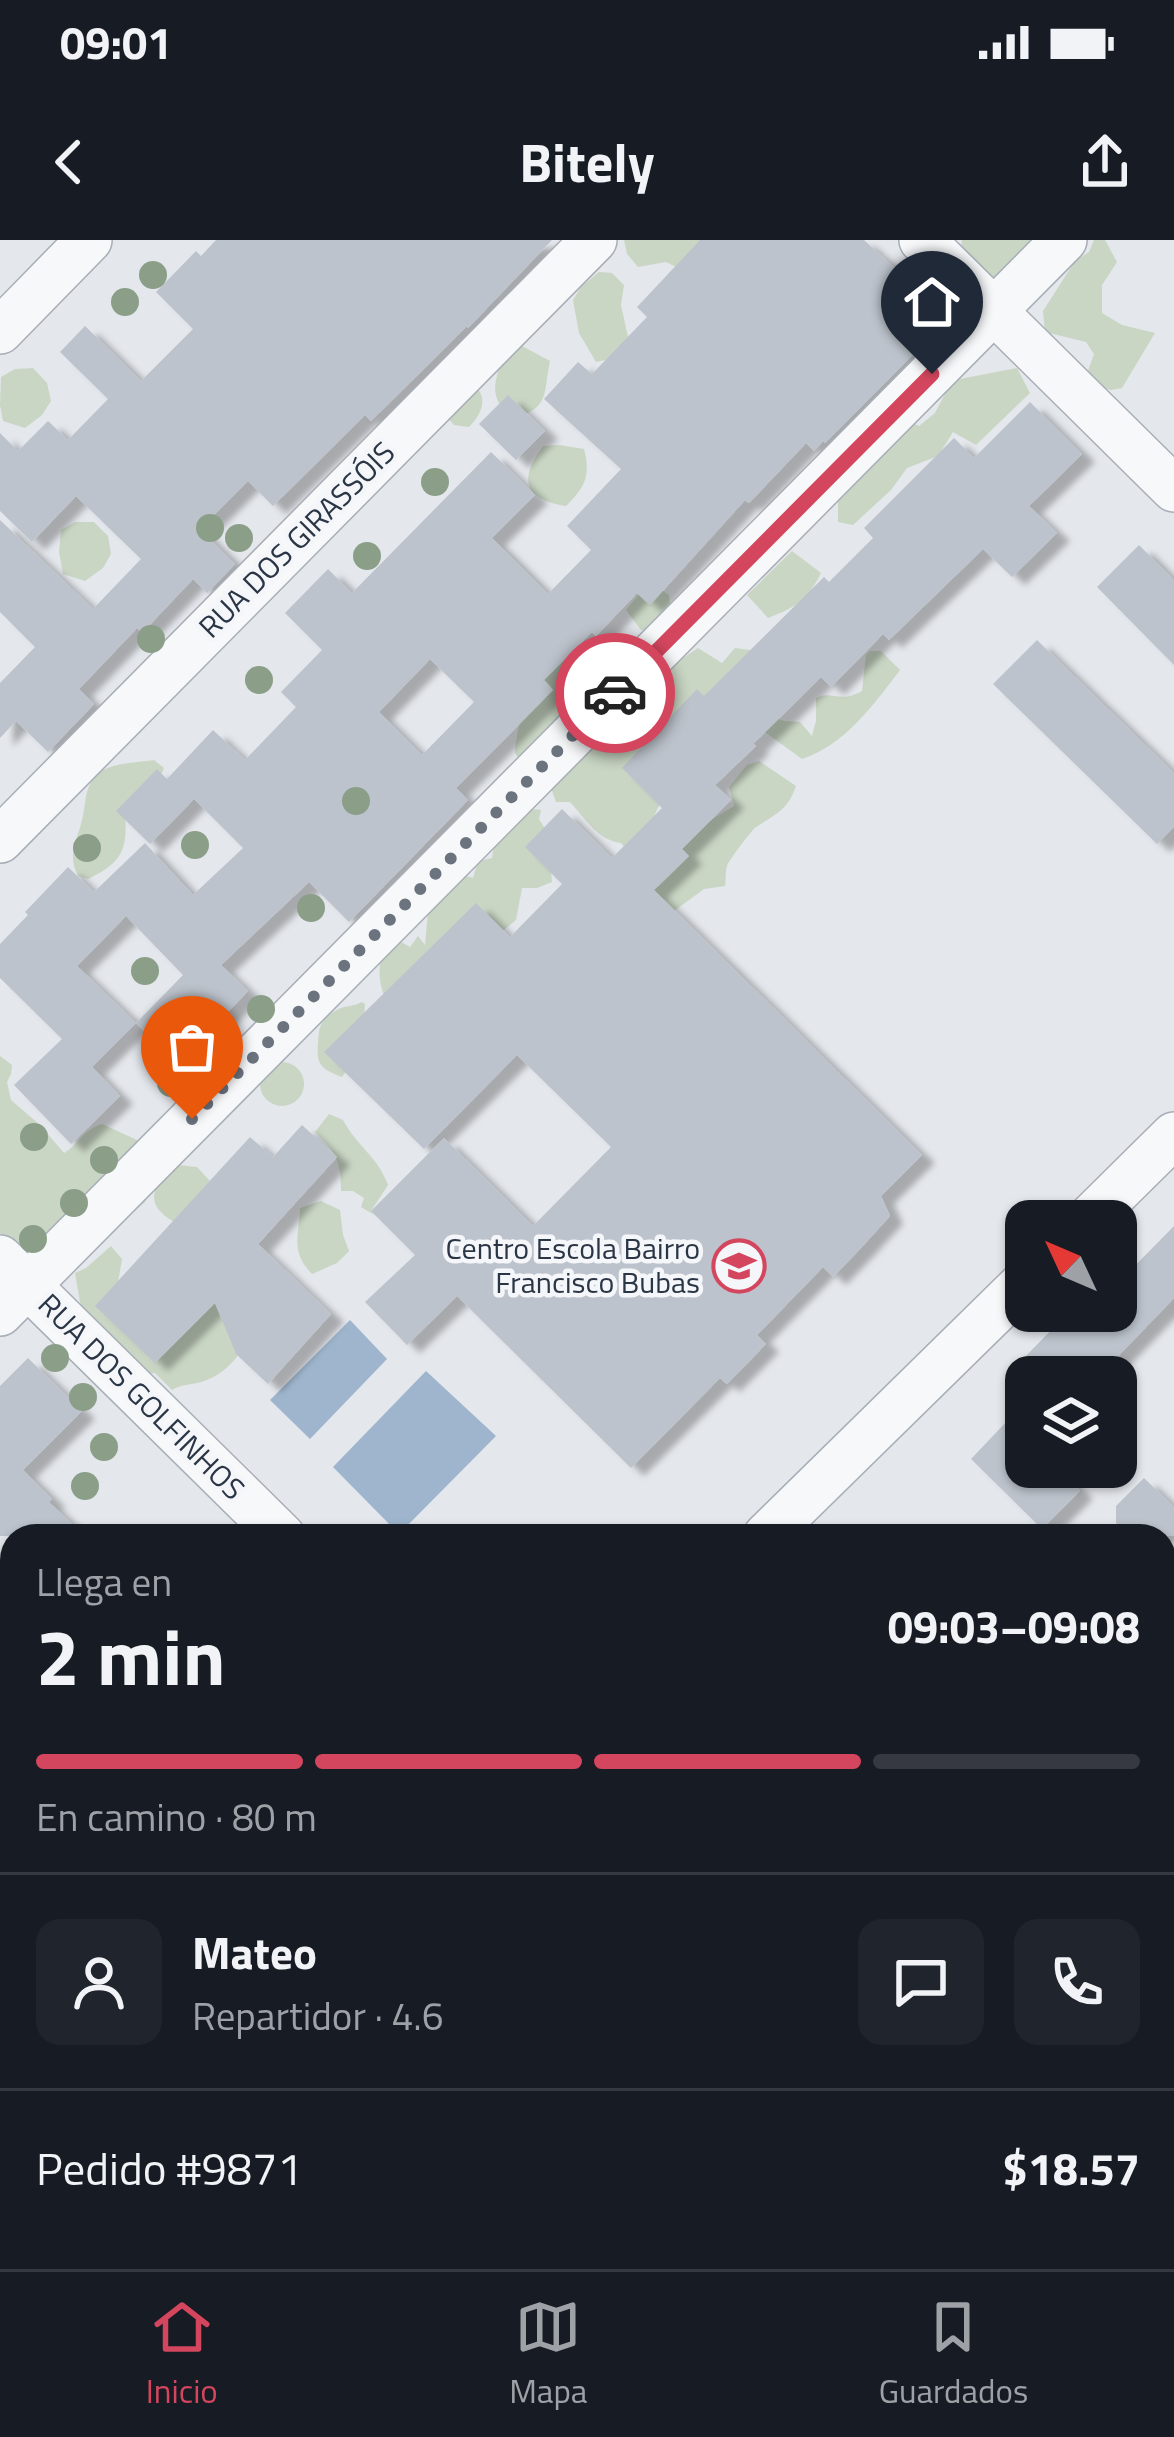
<!DOCTYPE html>
<html lang="es">
<meta charset="utf-8">
<style>
:root{--surface:#171b24;--page:#20242c;--text:#f1f3f6;--muted:#9ea1a6;--line:#363941;--accent:#d4465e}
body{margin:0;font-family:"Titillium Web",sans-serif;background:var(--page);color:var(--text);height:100vh;display:flex;flex-direction:column;font-size:45px;white-space:nowrap}
*{box-sizing:border-box;margin:0}
p{font-size:39px;color:var(--muted)}
.icon{flex:none;width:66px;height:66px;fill:none;stroke:currentColor;stroke-width:2;stroke-linecap:round;stroke-linejoin:round}
.map{position:relative;flex:1;overflow:hidden}
.side{position:absolute;left:0px;top:1284px;width:1176px;height:747px;display:flex;flex-direction:column;background:var(--surface);border-radius:36px 36px 0 0;box-shadow:0 3px 9px #0004}
.side>*{flex:none}
.needle{width:78px;rotate:314deg}
.tools{position:absolute;left:1005px;top:960px;display:grid;gap:24px}
.tools a{display:grid;place-items:center;width:132px;height:132px;border-radius:24px;background:var(--surface);box-shadow:0 3px 9px #0004;font-size:60px}
.pin{position:absolute;display:grid;place-items:center;width:102px;height:102px;color:#fff;margin:-123px -51px;border-radius:50% 50% 50% 0;rotate:-45deg;box-shadow:0 0 12px #0007}
.pin .icon{rotate:45deg}
.courier{position:absolute;display:grid;place-items:center;width:120px;height:120px;margin:-60px;border:9px solid #d4465e;border-radius:50%;background:#fff;color:#222;box-shadow:0 3px 15px #0007}
.head em{font-style:normal;font-weight:700}
.head div{display:flex;flex-direction:column-reverse}
.head{display:flex;align-items:center;justify-content:space-between;height:204px;padding:0 36px}
h1{font-size:78px;font-weight:700;line-height:90px}
.bar{display:grid;grid-template-columns:repeat(4,1fr);gap:18px 12px;align-content:center;height:144px;padding:0 36px}
.bar i{height:15px;border-radius:9px;background:var(--line)}
.bar .active{background:var(--accent)}
.bar p{grid-column:span 4}
.line{display:flex;align-items:center;gap:30px;padding:0 36px;border-top:3px solid var(--line)}
.line div{flex:1}
.round{display:grid;place-items:center;flex:none;width:126px;height:126px;border-radius:24px;background:var(--page)}
.status{display:flex;justify-content:space-between;align-items:center;height:84px;padding:0 60px;background:var(--surface);direction:ltr}
.status svg{height:33px;fill:currentColor}
header{display:flex;justify-content:space-between;align-items:center;height:156px;padding:0 36px;background:var(--surface);font-size:54px;font-weight:700}
.tabs{display:flex;justify-content:space-around;align-items:center;height:168px;border-top:3px solid var(--line);background:var(--surface);font-size:33px;color:var(--muted)}
.tabs a{display:grid;justify-items:center;gap:6px}
.tabs .active{color:var(--accent)}
.map>svg:first-child{display:block}
.green{fill:#c9d6c4}
.water{fill:#9eb5cd}
.building{fill:#bdc3cc;fill-rule:evenodd;filter:url(#shadow)}
.lines{fill:none;stroke-linecap:round;stroke-linejoin:round}
.minor-casing{stroke:#a8aeb7;stroke-width:48}
.minor{stroke:#f7f8fa;stroke-width:45}
.tree{fill:#8a9e88}
.done{stroke:#6b737f;stroke-width:12;stroke-dasharray:0 21.6}
.route{stroke:#d4465e;stroke-width:15}
.labels{text-anchor:middle;stroke-width:9;stroke-linejoin:round;paint-order:stroke}
.street-label{font-size:30px;fill:#2a3545;stroke:#f4f6f9}
.poi-label{font-size:30px;fill:#2a3545;stroke:#f4f6f9;text-anchor:end}
</style>
<div class="status"><b>09:01</b><svg viewBox="0 0 49 12"><path d="M0 12V9h3v3zM5 12V6h3v6zM10 12V3h3v9zM15 12V0h3v12zM26 1h20v11H26zM47 4h2v5h-2z"/></svg></div>
<header><svg class="icon" aria-label="back" viewBox="0 0 24 24"><path d="M15 5l-7 7 7 7"/></svg>Bitely<svg class="icon" aria-label="share" viewBox="0 0 24 24"><path d="M12 15V3M7 8l5-5 5 5M5 13v7h14v-7"/></svg></header>
<div class="map">
<svg width="1174" height="2029" viewBox="0 0 1174 2029">
<defs>
<filter id="shadow"><feDropShadow dx="13" dy="8" stdDeviation="3" flood-color="#0004"/></filter>
</defs>
<rect width="100%" height="100%" fill="#e4e7ec"/>
<path class="green" d="M 624,0 L 708,0 L 678,28 L 666,22 L 638,27 L 627,14 Z
M 962,0 L 1048,0 L 1022,55 L 959,20 Z
M 1094,0 L 1105,0 L 1117,22 L 1102,45 L 1102,73 L 1122,85 L 1155,93 L 1122,148 L 1111,150 L 1084,142 L 1094,114 L 1086,102 L 1045,92 L 1043,71 L 1075,21 L 1089,12 Z
M 599,32 L 612,33 L 624,45 L 621,65 L 628,97 L 610,119 L 596,122 L 579,93 L 573,60 L 581,47 Z
M 522,106 L 550,121 C 543,152 551,167 514,179 C 484,155 497,142 504,109 Z
M 33,128 L 47,143 L 51,161 L 42,175 L 25,188 L 3,181 L 0,165 L 1,137 L 15,129 Z
M 1017,128 L 1030,153 L 976,205 L 953,192 L 938,216 L 907,228 L 891,250 L 853,285 L 838,282 L 838,259 L 851,248 L 844,238 L 861,225 L 872,227 L 910,182 L 919,186 L 935,173 L 948,148 L 960,139 Z
M 470,141 C 489,156 484,171 469,187 L 454,185 L 446,176 Z
M 559,205 L 584,209 C 591,236 585,247 566,266 C 524,259 518,240 543,206 Z
M 75,282 L 94,282 L 108,296 L 111,314 L 103,328 L 85,341 L 63,334 L 59,312 L 61,290 Z
M 792,311 L 821,333 C 807,361 796,367 768,378 L 747,355 Z
M 646,346 L 659,348 L 669,355 L 671,374 L 650,392 L 641,390 L 626,370 Z
M 698,408 L 722,423 L 735,408 L 758,411 L 764,474 L 784,481 L 800,482 L 812,496 L 816,481 L 816,458 C 833,450 839,464 862,451 L 866,415 L 870,411 L 881,411 L 900,430 C 874,464 845,505 802,519 L 751,482 L 665,553 L 655,574 L 654,593 L 629,613 L 621,603 C 597,600 586,579 570,562 L 556,562 L 551,548 L 597,501 L 617,489 L 637,458 L 666,446 L 674,424 Z
M 576,415 L 590,428 L 590,465 L 520,521 C 518,517 515,514 515,511 C 514,506 526,454 528,446 L 566,416 Z
M 154,520 L 164,528 L 157,545 L 125,574 C 128,611 121,623 88,639 L 78,636 C 67,615 77,601 82,580 C 87,561 83,541 105,529 C 118,523 140,522 154,520 Z
M 759,521 L 796,546 C 788,570 776,574 756,587 C 751,591 729,620 727,626 C 725,633 726,640 725,646 L 704,649 L 662,680 L 607,643 L 734,566 L 729,547 L 747,525 Z
M 522,568 L 541,570 L 539,579 L 547,592 L 552,642 L 537,648 L 522,648 L 516,680 L 484,707 L 392,771 C 378,748 377,732 383,706 L 389,701 L 401,702 L 410,707 L 418,696 L 425,705 L 428,672 L 451,644 L 466,636 L 473,638 L 478,621 L 492,618 L 496,591 Z
M 362,762 L 365,764 C 364,787 356,819 342,837 C 321,829 316,825 318,803 C 319,787 320,780 335,771 C 344,765 353,767 362,762 Z
M 0,816 L 12,825 L 11,834 L 7,842 L 11,860 L 40,885 L 64,913 C 79,904 84,889 102,884 L 137,900 L 143,907 L 150,945 L 145,962 L 125,979 L 44,1014 L 17,1014 L 0,993 Z
M260 844a22 22 0 1 1 44 0a22 22 0 1 1-44 0Z
M 329,874 L 343,880 C 356,905 378,917 388,945 L 371,971 L 376,976 L 361,967 L 364,958 L 353,951 L 341,951 C 341,920 336,913 315,892 Z
M 178,925 L 197,927 L 210,941 L 174,982 C 140,962 155,943 178,925 Z
M 321,961 L 340,970 L 343,995 L 349,1011 L 337,1023 L 312,1034 C 290,1012 299,996 300,968 Z
M 111,1006 L 122,1019 L 113,1072 L 221,1037 L 246,1104 C 235,1121 222,1136 201,1142 C 190,1145 182,1144 172,1150 L 155,1133 L 144,1134 L 83,1080 L 75,1033 L 86,1028 Z
M 12,1352 C 12,1377 19,1413 0,1432 L 0,1355 Z
M 0,1473 L 12,1481 L 12,1607 L 8,1603 L 0,1603 Z
M 2,1751 L 12,1757 L 12,1897 L 0,1886 Z
M 547,2019 L 640,2019 L 642,2025 L 639,2029 L 548,2029 Z
M 688,2019 L 743,2019 L 748,2022 L 747,2029 L 695,2029 Z"/>
<path class="water" d="M 350,1080 L 387,1119 L 310,1199 L 270,1160 Z
M 426,1131 L 496,1196 L 399,1294 L 333,1227 Z"/>
<path class="building" d="M 216,0 L 552,0 L 468,88 L 467,86 L 371,181 L 365,175 L 273,266 L 248,241 L 200,289 L 235,324 L 207,353 L 193,339 L 142,393 L 137,388 L 79,449 L 94,464 L 48,512 L 16,481 L 0,498 L 0,443 L 35,407 L 0,372 L 0,280 L 93,369 L 141,319 L 76,256 L 32,302 L 0,271 L 0,193 L 18,211 L 48,181 L 68,200 L 108,159 L 60,112 L 85,86 L 141,141 L 193,89 L 156,52 L 196,11 L 201,16 Z
M 700,0 L 864,0 L 949,78 L 825,203 L 823,201 L 814,211 L 806,203 L 749,263 L 745,260 L 650,365 L 637,353 L 596,396 L 592,392 L 544,440 L 553,450 L 456,548 L 468,560 L 349,682 L 309,642 L 221,725 L 248,751 L 219,781 L 235,797 L 194,839 L 136,783 L 92,827 L 120,856 L 71,904 L 14,845 L 62,799 L 0,738 L 0,704 L 28,675 L 25,672 L 68,627 L 94,652 L 145,603 L 193,655 L 243,608 L 194,559 L 150,604 L 116,571 L 157,529 L 167,539 L 213,490 L 245,520 L 296,467 L 281,452 L 322,410 L 285,373 L 328,329 L 352,353 L 491,212 L 535,255 L 492,298 L 548,354 L 591,310 L 567,286 L 621,229 L 544,159 L 578,122 L 592,134 L 647,77 L 637,67 ZM 430,419 L 474,462 L 422,515 L 379,472 ZM 126,676 L 183,735 L 136,783 L 77,726 Z
M 508,155 L 545,191 L 516,220 L 479,184 Z
M 1030,162 L 1082,214 L 1029,266 L 1057,293 L 1012,337 L 983,309 L 889,400 L 883,394 L 831,447 L 821,437 L 753,504 L 756,506 L 715,545 L 731,560 L 682,609 L 689,616 L 654,650 L 922,915 L 881,956 L 890,976 L 859,1010 L 833,1037 L 823,1027 L 757,1095 L 766,1104 L 727,1144 L 720,1138 L 631,1228 L 457,1056 L 407,1105 L 365,1062 L 415,1015 L 371,971 L 444,898 L 533,986 L 611,907 L 517,815 L 424,909 L 324,812 L 476,663 L 510,697 L 562,644 L 525,607 L 562,569 L 612,618 L 662,568 L 622,528 L 697,449 L 704,456 L 824,337 L 829,342 L 873,298 L 864,288 L 954,198 L 974,218 Z
M 1139,305 L 1174,340 L 1174,425 L 1097,347 Z
M 1037,400 L 1174,533 L 1174,587 L 1157,604 L 993,444 Z
M 302,885 L 337,917 L 258,1004 L 331,1074 L 268,1144 L 236,1114 L 215,1063 L 155,1123 L 95,1066 L 250,897 L 273,917 Z
M 1174,986 L 1174,1058 L 1098,1137 L 1042,1137 L 1023,1119 L 1061,1080 L 1071,1089 L 1089,1071 L 1116,1071 L 1116,1045 Z
M 28,1118 L 82,1171 L 23,1230 L 52,1259 L 49,1262 L 84,1296 L 0,1296 L 0,1146 Z
M 1008,1180 L 1026,1198 L 1026,1227 L 1056,1227 L 1080,1251 L 1042,1289 L 971,1219 Z
M 1144,1238 L 1174,1267 L 1174,1296 L 1129,1296 L 1116,1283 L 1116,1266 Z"/>
<g class="lines">
<g class="minor-casing">
<path id="minor" d="M 922,0 L 1174,249
M 0,91 L 89,0
M 0,600 L 594,0
M 1087,981 L 1174,895
M 0,1018 L 282,1296
M 0,1073 L 1064,0
M 766,1296 L 1026,1041
M 1164,1386 L 1174,1376
M 0,1577 L 12,1565
M 1164,1914 L 1174,1904
M 1020,2019 L 1033,2029
M 50,2029 L 59,2019
M 523,2029 L 533,2019
M 955,2029 L 964,2019"/>
</g>
<use href="#minor" class="minor"/>
</g>
<g class="tree">
<circle cx="153" cy="35" r="14"/>
<circle cx="125" cy="62" r="14"/>
<circle cx="435" cy="242" r="14"/>
<circle cx="210" cy="288" r="14"/>
<circle cx="239" cy="298" r="14"/>
<circle cx="367" cy="316" r="14"/>
<circle cx="151" cy="399" r="14"/>
<circle cx="259" cy="440" r="14"/>
<circle cx="356" cy="561" r="14"/>
<circle cx="195" cy="605" r="14"/>
<circle cx="87" cy="608" r="14"/>
<circle cx="311" cy="668" r="14"/>
<circle cx="145" cy="731" r="14"/>
<circle cx="261" cy="769" r="14"/>
<circle cx="171" cy="843" r="14"/>
<circle cx="34" cy="897" r="14"/>
<circle cx="104" cy="920" r="14"/>
<circle cx="74" cy="963" r="14"/>
<circle cx="33" cy="999" r="14"/>
<circle cx="55" cy="1118" r="14"/>
<circle cx="83" cy="1157" r="14"/>
<circle cx="104" cy="1207" r="14"/>
<circle cx="85" cy="1246" r="14"/>
</g>
<g class="lines">
<path class="done" d="M 192,879 L 615,453"/>
<path class="route" d="M 615,453 L 932,134"/>
</g>
<defs>
<g id="school-ring" transform="scale(2.7)"><circle r="9.5" fill="#f4f6f9" stroke="#d4465e" stroke-width="1.5"/><path d="M0-5L7-2L0 1L-7-2ZM-4 1L0 2.5L4 1V4Q0 6-4 4Z" fill="#d4465e"/></g>
</defs>
<g fill-rule="evenodd">
<use href="#school-ring" x="739" y="1026"/>
</g>
<g class="labels">
<g class="street-label">
<text transform="translate(297 300) rotate(-45)" y="10">RUA DOS GIRASSÓIS</text>
<text transform="translate(141 1157) rotate(45)" y="10">RUA DOS GOLFINHOS</text>
</g>
<g class="poi-label">
<text x="700" y="1019">Centro Escola Bairro<tspan x="700" dy="34">Francisco Bubas</tspan></text>
</g>
</g>
</svg>
<div class="tools">
<a><svg class="needle" viewBox="-14 -14 28 28"><path d="M0-13l5 13h-10z" fill="#e53935"/><path d="M0 13l5-13h-10z" fill="#9ea1a6"/></svg></a>
<a><svg class="icon" aria-label="layers" viewBox="0 0 24 24"><path d="M12 4l9 5-9 5-9-5zM3 14l9 5 9-5"/></svg></a>
</div>
<div class="pin" style="left:192px;top:879px;background:#ea580c"><svg class="icon" aria-label="bag" viewBox="0 0 24 24"><path d="M5 8h14l-1 12H6zM9 8a3 3 0 0 1 6 0"/></svg></div>
<div class="pin" style="left:932px;top:134px;background:#1f2937"><svg class="icon" aria-label="home" viewBox="0 0 24 24"><path d="M3 11l9-7 9 7M6 9v11h12V9"/></svg></div>
<div class="courier" style="left:615px;top:453px"><svg class="icon" aria-label="car" viewBox="0 0 24 24"><path d="M5 17H2v-5l4-1 3-4h7l3 4 3 1v5h-3M9 17h6M6 11h13"/><circle cx="7" cy="17" r="2"/><circle cx="17" cy="17" r="2"/></svg></div>
<section class="side">
<div class="head"><div><h1>2 min</h1><p>Llega en</p></div><em>09:03–09:08</em></div>
<div class="bar"><i class="active"></i><i class="active"></i><i class="active"></i><i></i><p>En camino · 80 m</p></div>
<div class="line" style="height:216px"><a class="round"><svg class="icon" aria-label="person" viewBox="0 0 24 24"><circle cx="12" cy="8" r="4"/><path d="M4 21q1-7 8-7t8 7"/></svg></a><div><b>Mateo</b><p>Repartidor · 4.6</p></div><a class="round"><svg class="icon" aria-label="chat" viewBox="0 0 24 24"><path d="M4 5h16v11H9l-5 4z"/></svg></a><a class="round"><svg class="icon" aria-label="phone" viewBox="0 0 24 24"><path d="M5 4h4l2 5-3 2q2 4 5 5l2-3 5 2v4C11 20 4 13 5 4z"/></svg></a></div>
<div class="line" style="height:156px"><div>Pedido #9871</div><b>$18.57</b></div>
</section>
</div>
<nav class="tabs">
<a class="active"><svg class="icon" aria-label="home" viewBox="0 0 24 24"><path d="M3 11l9-7 9 7M6 9v11h12V9"/></svg>Inicio</a>
<a><svg class="icon" aria-label="map" viewBox="0 0 24 24"><path d="M3 6l6-2 6 2 6-2v14l-6 2-6-2-6 2zM9 4v14M15 6v14"/></svg>Mapa</a>
<a><svg class="icon" aria-label="saved" viewBox="0 0 24 24"><path d="M7 4h10v16l-5-4-5 4z"/></svg>Guardados</a>
</nav>
